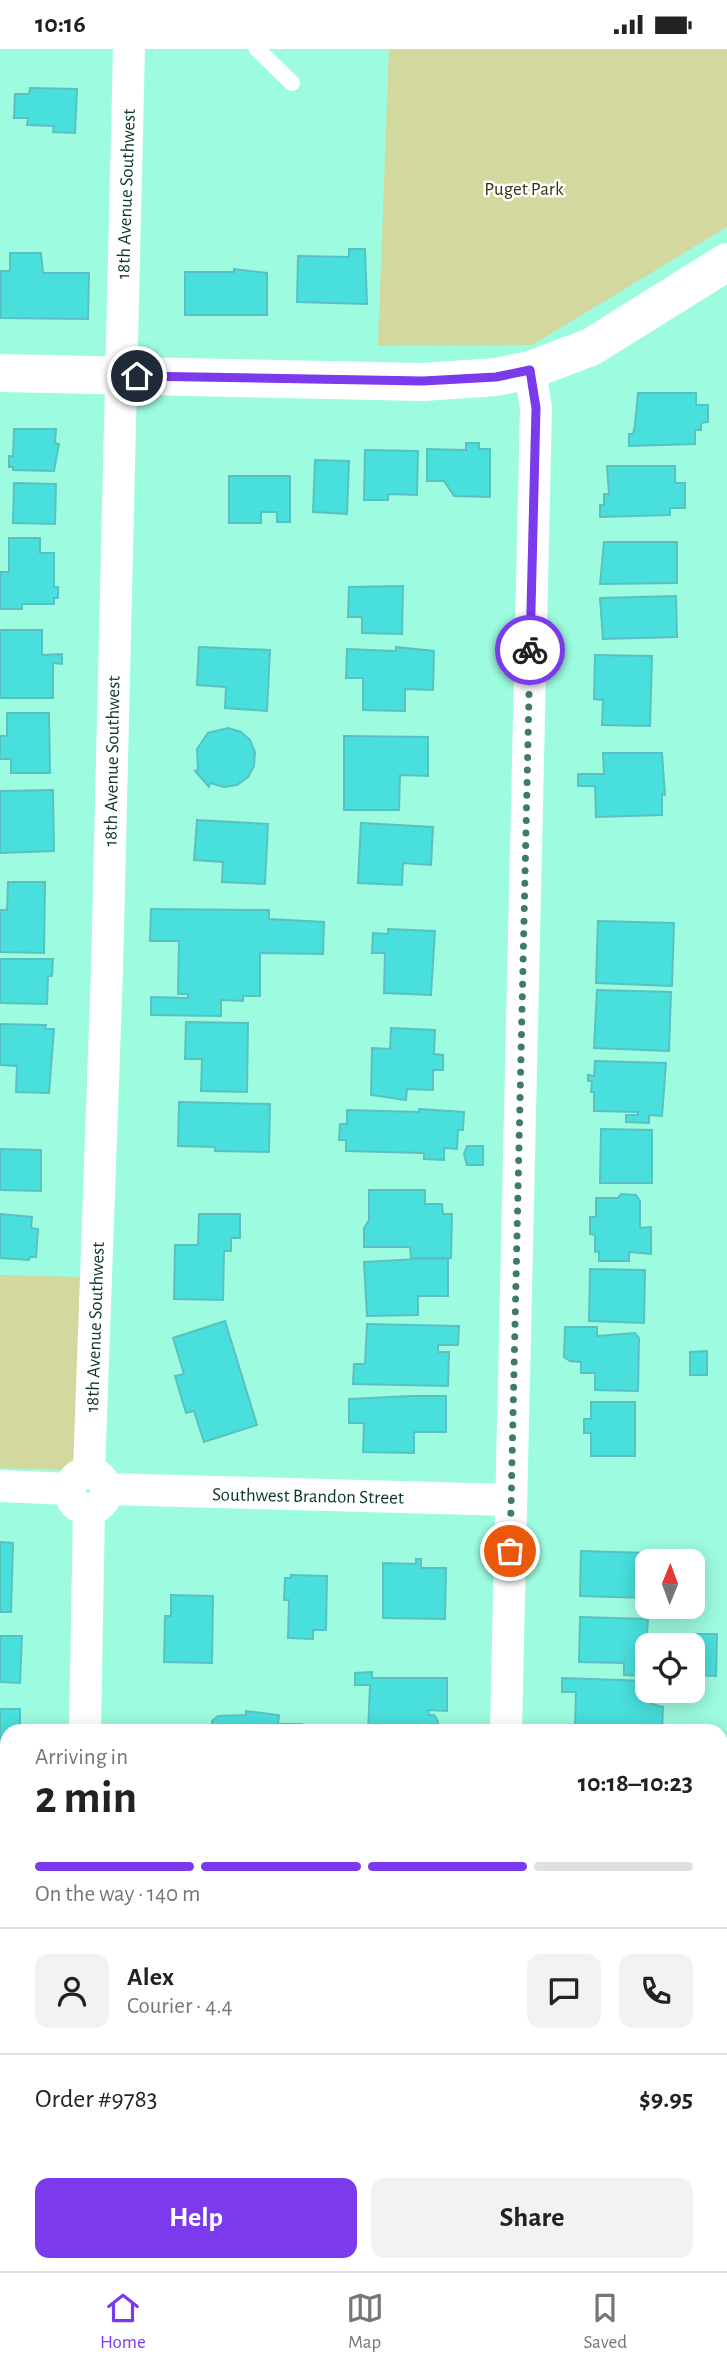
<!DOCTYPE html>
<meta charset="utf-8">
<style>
:root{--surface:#fff;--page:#f2f2f2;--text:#222;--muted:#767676;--line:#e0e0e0;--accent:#7c3aed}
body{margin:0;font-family:"Alegreya Sans",sans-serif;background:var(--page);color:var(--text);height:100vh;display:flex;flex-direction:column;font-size:26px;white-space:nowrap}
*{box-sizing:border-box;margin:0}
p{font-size:23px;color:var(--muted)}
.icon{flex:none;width:38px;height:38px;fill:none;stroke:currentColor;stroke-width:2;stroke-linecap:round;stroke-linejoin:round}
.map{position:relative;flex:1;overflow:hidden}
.sheet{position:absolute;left:0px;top:1675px;width:728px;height:548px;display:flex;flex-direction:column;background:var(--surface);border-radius:21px 21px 0 0;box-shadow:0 4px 18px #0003}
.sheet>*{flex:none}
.needle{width:46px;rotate:1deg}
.buttons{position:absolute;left:635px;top:1500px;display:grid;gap:14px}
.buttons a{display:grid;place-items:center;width:70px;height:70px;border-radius:14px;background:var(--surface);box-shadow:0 4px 18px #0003;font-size:35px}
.pin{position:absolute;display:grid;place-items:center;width:60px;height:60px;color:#fff;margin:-30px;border:4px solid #fff;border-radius:50%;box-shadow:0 2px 7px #0007}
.courier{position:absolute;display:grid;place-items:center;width:70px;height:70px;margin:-35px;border:5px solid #7c3aed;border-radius:50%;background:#fff;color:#222;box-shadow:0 2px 9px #0007}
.overview em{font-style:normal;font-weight:600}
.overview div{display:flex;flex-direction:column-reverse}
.overview{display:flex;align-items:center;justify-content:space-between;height:119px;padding:0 35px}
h1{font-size:46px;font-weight:600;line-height:52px}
.bar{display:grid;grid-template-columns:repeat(4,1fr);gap:10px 7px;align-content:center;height:84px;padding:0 35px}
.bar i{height:9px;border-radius:5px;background:var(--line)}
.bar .active{background:var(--accent)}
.bar p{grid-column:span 4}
.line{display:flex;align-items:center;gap:18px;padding:0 35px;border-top:2px solid var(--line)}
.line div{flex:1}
.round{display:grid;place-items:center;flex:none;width:74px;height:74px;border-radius:14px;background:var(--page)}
.primary-button{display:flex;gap:14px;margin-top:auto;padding:14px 35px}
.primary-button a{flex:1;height:80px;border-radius:14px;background:var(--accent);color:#fff;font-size:28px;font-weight:600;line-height:80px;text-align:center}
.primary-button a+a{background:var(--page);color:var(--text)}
.status{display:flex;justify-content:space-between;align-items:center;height:49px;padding:0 35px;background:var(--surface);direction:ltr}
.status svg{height:19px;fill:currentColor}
.dock{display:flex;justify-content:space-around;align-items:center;height:98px;border-top:2px solid var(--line);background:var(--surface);font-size:19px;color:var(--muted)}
.dock a{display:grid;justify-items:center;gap:4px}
.dock .active{color:var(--accent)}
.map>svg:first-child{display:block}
.green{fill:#d3d99e}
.building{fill:#48dfdc;stroke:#59c2c0;stroke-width:2}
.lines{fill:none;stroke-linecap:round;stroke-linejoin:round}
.service{stroke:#fff;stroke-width:16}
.minor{stroke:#fff;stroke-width:32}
.tertiary{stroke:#fff;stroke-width:38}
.done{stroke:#3f7b6b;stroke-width:7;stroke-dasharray:0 12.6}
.route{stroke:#7c3aed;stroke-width:9}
.labels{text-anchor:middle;stroke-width:5;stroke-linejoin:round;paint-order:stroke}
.park-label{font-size:19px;fill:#34370c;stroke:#fff}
.street-label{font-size:19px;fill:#0d362c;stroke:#fff}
</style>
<div class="status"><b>10:16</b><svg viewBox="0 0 49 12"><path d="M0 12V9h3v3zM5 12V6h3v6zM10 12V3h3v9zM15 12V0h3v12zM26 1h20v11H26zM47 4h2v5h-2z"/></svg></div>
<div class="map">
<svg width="727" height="2222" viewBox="0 0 727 2222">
<rect width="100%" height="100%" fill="#9dfbdf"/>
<path class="green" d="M 389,0 L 727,0 L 727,178 L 532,296 L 378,297 Z
M 0,1226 L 81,1228 L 76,1421 L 0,1419 Z"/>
<path class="building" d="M 30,39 L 77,40 L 75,84 L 53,83 L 54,77 L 27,76 L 28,69 L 14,69 L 15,45 L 29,45 Z
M 349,200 L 365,200 L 367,255 L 297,253 L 298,207 L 349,208 Z
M 10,204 L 41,204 L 43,224 L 89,224 L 88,270 L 1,269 L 1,222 L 10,222 Z
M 234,220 L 267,224 L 267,266 L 185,266 L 185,223 L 234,223 Z
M 638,344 L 696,344 L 696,356 L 708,356 L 708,373 L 701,374 L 701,381 L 695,381 L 695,395 L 629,397 L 629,385 L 633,385 L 635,376 Z
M 14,380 L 56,380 L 55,394 L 59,395 L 54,422 L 13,421 L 13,418 L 9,418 L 9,407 L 13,407 Z
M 466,394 L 479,394 L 479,400 L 490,400 L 490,448 L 454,447 L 444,432 L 427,432 L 427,400 L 466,401 Z
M 365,401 L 418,402 L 417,446 L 388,445 L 388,451 L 364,451 Z
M 315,411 L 349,412 L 347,465 L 313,463 Z
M 607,417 L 675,417 L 675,434 L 685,434 L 685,459 L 670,459 L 670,466 L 600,468 L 600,456 L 604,456 L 604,445 L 609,445 Z
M 229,427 L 290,427 L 290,473 L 277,473 L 277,463 L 261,463 L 261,474 L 229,474 Z
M 14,434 L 56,435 L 55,475 L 13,474 Z
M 9,489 L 40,489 L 40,504 L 54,504 L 54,538 L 58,538 L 58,549 L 54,549 L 54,555 L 22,555 L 22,560 L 0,560 L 0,523 L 9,523 Z
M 604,493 L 677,493 L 677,534 L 600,535 Z
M 403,537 L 402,585 L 362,584 L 362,568 L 348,568 L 349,538 Z
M 676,547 L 677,588 L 603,590 L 600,549 Z
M 0,581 L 42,581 L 42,606 L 62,605 L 62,615 L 53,614 L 53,649 L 0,649 Z
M 199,598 L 270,601 L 267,662 L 225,659 L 226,638 L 197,636 Z
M 396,598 L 434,602 L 433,641 L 405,640 L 405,662 L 363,661 L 363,629 L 346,629 L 347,600 L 396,602 Z
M 595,606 L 652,607 L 650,677 L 602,676 L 603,651 L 594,650 Z
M 7,664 L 49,664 L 50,724 L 11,724 L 11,710 L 0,710 L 0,687 L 7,687 Z
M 228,679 L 241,683 L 250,691 L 255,703 L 254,717 L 248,728 L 237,736 L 224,738 L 210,734 L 209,738 L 195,722 L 198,721 L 197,700 L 208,684 Z
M 344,687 L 428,688 L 428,727 L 400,726 L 399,761 L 344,761 Z
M 603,704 L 662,704 L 665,746 L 662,745 L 662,766 L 596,768 L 595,737 L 578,737 L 578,725 L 604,725 Z
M 53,741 L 54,802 L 0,804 L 0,742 Z
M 197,771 L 268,775 L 265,835 L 222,833 L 223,813 L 194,811 Z
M 361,774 L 433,778 L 431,816 L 403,814 L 402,836 L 358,834 Z
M 8,833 L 45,833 L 44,904 L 0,903 L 0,861 L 7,861 Z
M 151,860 L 269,861 L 269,870 L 324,873 L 323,905 L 260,904 L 260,947 L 243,947 L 243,952 L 221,951 L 221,967 L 151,966 L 151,948 L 188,949 L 188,945 L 178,945 L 179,892 L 150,892 Z
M 598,872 L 674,874 L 672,937 L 596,934 Z
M 388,880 L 435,882 L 431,946 L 384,944 L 385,904 L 372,904 L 373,884 L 388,885 Z
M 0,910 L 53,910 L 52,927 L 48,927 L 47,955 L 0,954 Z
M 597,941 L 671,943 L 669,1002 L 594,999 Z
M 186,973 L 248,974 L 247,1043 L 201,1042 L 202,1010 L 185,1010 Z
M 0,975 L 46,976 L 45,980 L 54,980 L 49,1044 L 16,1043 L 17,1017 L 0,1016 Z
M 391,979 L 435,981 L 434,1005 L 443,1006 L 443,1021 L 433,1021 L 433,1041 L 407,1040 L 406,1051 L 371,1046 L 372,999 L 390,1000 Z
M 595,1012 L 666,1014 L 662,1067 L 649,1066 L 649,1074 L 626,1073 L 626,1066 L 638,1066 L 638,1063 L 594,1062 L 594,1043 L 591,1043 L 592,1032 L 588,1032 L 588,1026 L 594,1027 Z
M 179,1053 L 270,1055 L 269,1103 L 215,1102 L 215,1098 L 178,1097 Z
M 419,1060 L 464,1063 L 463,1081 L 458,1081 L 457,1100 L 444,1099 L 444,1111 L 424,1110 L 424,1104 L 346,1102 L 346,1091 L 339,1091 L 340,1075 L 347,1075 L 347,1061 L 419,1063 Z
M 601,1080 L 652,1081 L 652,1134 L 600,1134 Z
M 467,1097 L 483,1097 L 483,1116 L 467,1116 L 464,1105 Z
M 0,1100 L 41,1101 L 41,1142 L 0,1141 Z
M 369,1141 L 425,1141 L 425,1155 L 442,1155 L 443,1165 L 452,1165 L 451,1209 L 411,1209 L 410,1198 L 364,1198 L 364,1179 L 369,1171 Z
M 621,1145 L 636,1146 L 640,1152 L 640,1179 L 651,1178 L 651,1205 L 629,1203 L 629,1212 L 599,1212 L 599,1202 L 595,1203 L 595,1186 L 590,1185 L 590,1168 L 596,1168 L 596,1149 L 618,1149 Z
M 0,1165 L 32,1168 L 31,1179 L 38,1180 L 36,1208 L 30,1208 L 29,1211 L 0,1209 Z
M 199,1165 L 240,1165 L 240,1189 L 231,1189 L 231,1202 L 224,1202 L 223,1251 L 174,1250 L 175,1196 L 198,1196 Z
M 418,1210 L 448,1210 L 448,1247 L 418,1247 L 418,1266 L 367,1267 L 364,1213 Z
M 590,1220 L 645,1221 L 644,1274 L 589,1272 Z
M 225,1272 L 257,1376 L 204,1393 L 194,1362 L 186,1364 L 175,1327 L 184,1325 L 173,1289 Z
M 367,1275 L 459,1277 L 458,1296 L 438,1296 L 438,1303 L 449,1303 L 448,1337 L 353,1335 L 354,1315 L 365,1315 Z
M 565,1278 L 597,1278 L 597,1287 L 635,1284 L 639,1289 L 638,1342 L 595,1341 L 595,1324 L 581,1324 L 581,1313 L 570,1312 L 564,1308 Z
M 707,1302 L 707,1326 L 690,1326 L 690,1303 Z
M 411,1347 L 446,1347 L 446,1383 L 414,1383 L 414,1404 L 363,1403 L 364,1374 L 349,1374 L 349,1350 Z
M 591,1353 L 635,1353 L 635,1407 L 591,1407 L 591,1384 L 584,1384 L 584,1370 L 591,1370 Z
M 0,1493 L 13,1494 L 11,1563 L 0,1563 Z
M 581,1502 L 648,1504 L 647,1549 L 580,1547 Z
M 416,1510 L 421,1510 L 421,1519 L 446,1519 L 445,1570 L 383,1569 L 383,1514 L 416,1515 Z
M 291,1526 L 327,1527 L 326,1581 L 313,1581 L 313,1590 L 288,1589 L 289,1551 L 284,1551 L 285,1529 L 291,1529 Z
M 171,1546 L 213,1547 L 212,1614 L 164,1613 L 165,1567 L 171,1567 Z
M 580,1568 L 648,1570 L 644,1627 L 624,1626 L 624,1614 L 579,1613 Z
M 697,1585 L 717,1585 L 716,1627 L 696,1626 Z
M 0,1587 L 22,1587 L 20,1634 L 0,1633 Z
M 372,1623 L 372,1629 L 447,1629 L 447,1662 L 428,1661 L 429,1666 L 434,1666 L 438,1672 L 436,1682 L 368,1682 L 370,1636 L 355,1636 L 355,1624 Z
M 562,1629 L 648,1632 L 648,1642 L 652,1642 L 652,1655 L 663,1658 L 662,1682 L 566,1682 L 566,1676 L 575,1676 L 576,1643 L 562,1643 Z
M 0,1660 L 20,1660 L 20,1682 L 7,1682 L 7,1706 L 0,1706 Z
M 246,1662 L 279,1666 L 278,1675 L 302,1675 L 302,1682 L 212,1682 L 212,1672 L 218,1667 L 246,1666 Z
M 0,1748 L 7,1748 L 7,1793 L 3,1793 L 3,1800 L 0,1800 Z
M 0,1810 L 2,1818 L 7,1818 L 7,1862 L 0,1862 Z
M 0,1889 L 2,1889 L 1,1920 L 0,1920 Z
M 0,1925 L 7,1925 L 7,1970 L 0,1970 Z
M 0,1982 L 7,1982 L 7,2041 L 0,2041 Z
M 0,2062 L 7,2063 L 7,2122 L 0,2122 Z
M 0,2144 L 7,2144 L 7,2205 L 0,2205 Z
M 257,2216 L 303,2216 L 303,2218 L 257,2218 Z
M 349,2216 L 432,2216 L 421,2216 L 426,2222 L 349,2222 Z
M 563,2216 L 650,2216 L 650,2222 L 563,2222 Z"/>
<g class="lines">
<path class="service" d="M 257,0 L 292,34"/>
<path class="minor" d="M 89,1423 L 107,921 L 129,0
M70 1442a18 18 0 1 1 36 0a18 18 0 1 1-36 0Z
M 0,1437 L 70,1440
M 106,1440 L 511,1451
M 85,1682 L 89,1460
M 506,1682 L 536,359 L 530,321
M 76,2222 L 77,2216
M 493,2222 L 493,2216"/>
<path class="tertiary" d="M 0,324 L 423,333 L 496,328 L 530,321 L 591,298 L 727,213"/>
</g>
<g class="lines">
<path class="done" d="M 510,1502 L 530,601"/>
<path class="route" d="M 137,327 L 423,332 L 496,328 L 530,321 L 536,359 L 530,601"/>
</g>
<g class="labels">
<g class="park-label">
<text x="524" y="146">Puget Park</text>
</g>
<g class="street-label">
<text transform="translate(125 145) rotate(-88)" y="7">18th Avenue Southwest</text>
<text transform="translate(111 712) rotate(-89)" y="7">18th Avenue Southwest</text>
<text transform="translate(94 1278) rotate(-88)" y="7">18th Avenue Southwest</text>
<text transform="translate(308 1446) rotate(1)" y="7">Southwest Brandon Street</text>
</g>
</g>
</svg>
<div class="buttons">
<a><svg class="needle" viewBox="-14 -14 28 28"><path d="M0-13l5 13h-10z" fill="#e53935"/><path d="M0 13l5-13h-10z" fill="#767676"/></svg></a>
<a><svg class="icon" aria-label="locate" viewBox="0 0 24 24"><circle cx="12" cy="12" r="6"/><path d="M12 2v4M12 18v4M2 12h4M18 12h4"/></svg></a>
</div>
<div class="pin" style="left:510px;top:1502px;background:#ea580c"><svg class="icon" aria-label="bag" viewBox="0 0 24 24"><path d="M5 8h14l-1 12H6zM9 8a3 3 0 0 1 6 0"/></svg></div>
<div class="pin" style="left:137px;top:327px;background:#1f2937"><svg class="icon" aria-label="home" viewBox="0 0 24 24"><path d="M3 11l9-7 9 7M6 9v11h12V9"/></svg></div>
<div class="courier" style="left:530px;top:601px"><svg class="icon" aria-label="bike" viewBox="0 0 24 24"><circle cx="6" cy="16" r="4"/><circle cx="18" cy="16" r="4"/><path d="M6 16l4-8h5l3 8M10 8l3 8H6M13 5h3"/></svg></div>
<section class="sheet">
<div class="overview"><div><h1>2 min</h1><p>Arriving in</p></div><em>10:18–10:23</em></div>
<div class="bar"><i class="active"></i><i class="active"></i><i class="active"></i><i></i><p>On the way · 140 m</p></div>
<div class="line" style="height:126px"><a class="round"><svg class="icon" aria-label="person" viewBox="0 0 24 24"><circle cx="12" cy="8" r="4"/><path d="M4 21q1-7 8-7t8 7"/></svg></a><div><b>Alex</b><p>Courier · 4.4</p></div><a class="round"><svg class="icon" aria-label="chat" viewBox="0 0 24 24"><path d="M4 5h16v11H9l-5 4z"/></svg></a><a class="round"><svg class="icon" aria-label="phone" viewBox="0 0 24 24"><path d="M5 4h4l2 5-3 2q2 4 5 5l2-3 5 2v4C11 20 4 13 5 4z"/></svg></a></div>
<div class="line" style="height:91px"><div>Order #9783</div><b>$9.95</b></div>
<div class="primary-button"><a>Help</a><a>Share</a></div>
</section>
</div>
<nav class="dock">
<a class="active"><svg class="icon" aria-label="home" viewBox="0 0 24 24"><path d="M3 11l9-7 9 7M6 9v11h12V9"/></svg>Home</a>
<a><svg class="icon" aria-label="map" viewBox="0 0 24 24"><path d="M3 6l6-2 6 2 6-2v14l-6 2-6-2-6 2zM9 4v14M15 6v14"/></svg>Map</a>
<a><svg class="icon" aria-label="saved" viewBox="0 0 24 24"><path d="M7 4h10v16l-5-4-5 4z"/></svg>Saved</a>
</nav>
